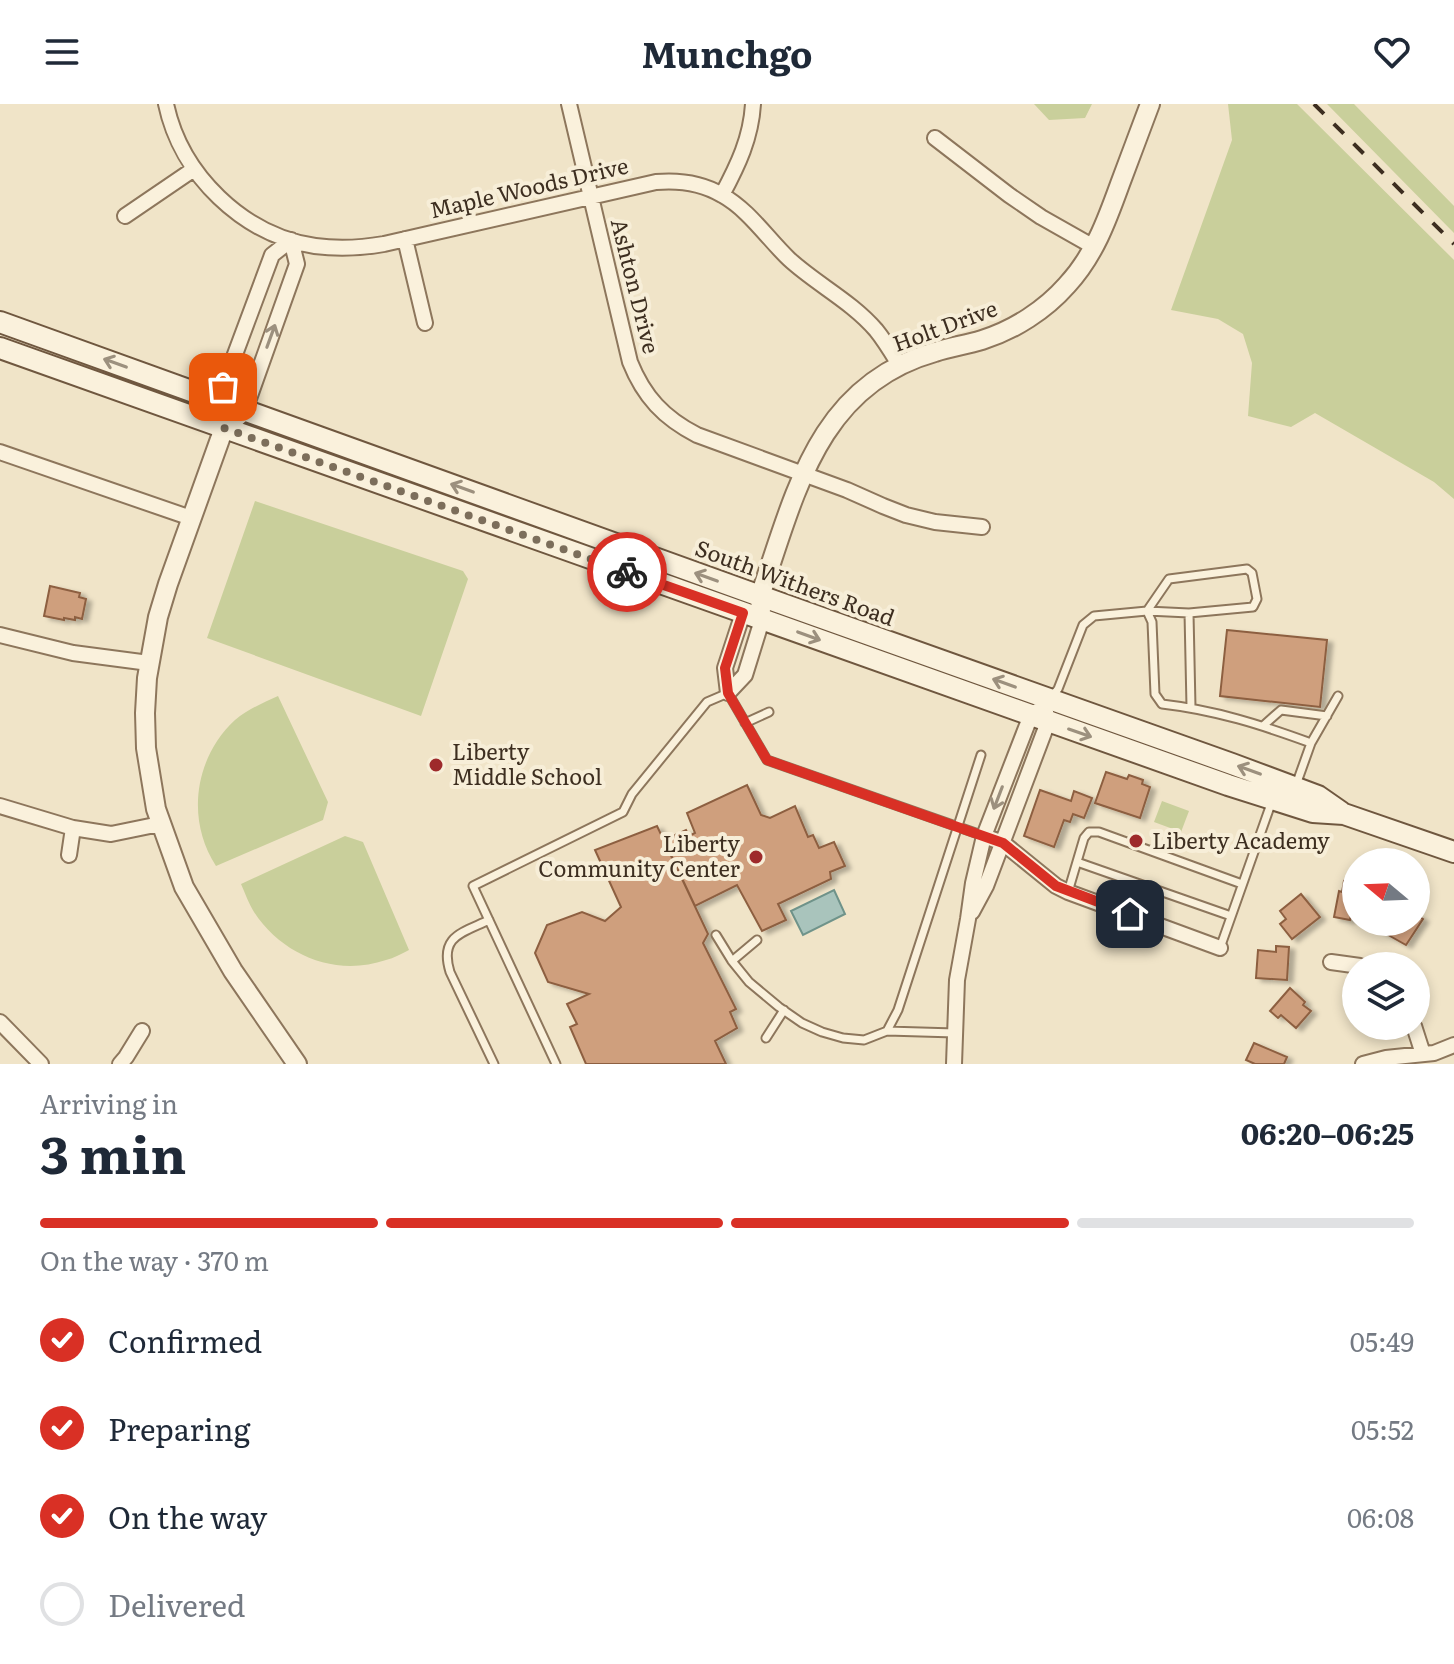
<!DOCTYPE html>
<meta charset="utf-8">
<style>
:root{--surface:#fff;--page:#f6f6f7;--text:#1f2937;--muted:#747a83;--line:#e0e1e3;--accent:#d93025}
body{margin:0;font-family:Literata,serif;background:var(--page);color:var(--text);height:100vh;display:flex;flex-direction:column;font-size:30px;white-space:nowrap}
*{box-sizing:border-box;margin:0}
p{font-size:26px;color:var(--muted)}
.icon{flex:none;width:44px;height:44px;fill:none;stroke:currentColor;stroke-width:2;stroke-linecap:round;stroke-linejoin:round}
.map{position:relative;height:960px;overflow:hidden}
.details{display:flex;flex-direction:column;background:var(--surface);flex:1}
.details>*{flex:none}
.needle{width:52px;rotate:289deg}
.controls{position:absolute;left:1342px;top:744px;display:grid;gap:16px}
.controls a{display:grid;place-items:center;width:88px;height:88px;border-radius:50%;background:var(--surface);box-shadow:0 4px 12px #0003;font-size:40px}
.pin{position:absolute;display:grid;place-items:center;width:68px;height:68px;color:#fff;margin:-34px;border-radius:16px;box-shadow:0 4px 12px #0006}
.courier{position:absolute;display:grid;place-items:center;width:80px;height:80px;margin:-40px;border:6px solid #d93025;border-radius:50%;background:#fff;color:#222;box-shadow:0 2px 10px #0007}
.headline em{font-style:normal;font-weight:700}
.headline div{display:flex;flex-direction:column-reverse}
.headline{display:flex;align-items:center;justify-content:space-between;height:136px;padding:0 40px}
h1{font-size:52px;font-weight:700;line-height:60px}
.bar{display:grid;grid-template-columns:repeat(4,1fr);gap:12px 8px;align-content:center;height:96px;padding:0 40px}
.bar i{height:10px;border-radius:6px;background:var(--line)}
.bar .on{background:var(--accent)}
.bar p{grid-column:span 4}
ol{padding:0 40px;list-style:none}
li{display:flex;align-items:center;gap:24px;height:88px}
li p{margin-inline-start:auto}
li .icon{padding:8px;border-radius:50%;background:var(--accent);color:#fff;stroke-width:4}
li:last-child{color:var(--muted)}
li i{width:44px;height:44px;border:4px solid var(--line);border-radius:50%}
header{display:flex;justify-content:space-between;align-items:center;height:104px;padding:0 40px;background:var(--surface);font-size:36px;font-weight:700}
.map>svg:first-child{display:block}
.green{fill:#c9cf9b}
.water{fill:#a9c4bc;stroke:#6f938a;stroke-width:2}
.building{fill:#cf9f7d;stroke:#8d5f41;stroke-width:2;filter:url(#shadow)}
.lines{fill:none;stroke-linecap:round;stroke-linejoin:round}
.service-casing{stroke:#8d765c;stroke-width:11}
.minor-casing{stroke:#8d765c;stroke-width:18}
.tertiary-casing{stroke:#8d765c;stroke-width:22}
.secondary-casing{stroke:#6f573f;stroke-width:24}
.service{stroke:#faf1dc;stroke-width:7}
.minor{stroke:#faf1dc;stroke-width:14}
.tertiary{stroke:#faf1dc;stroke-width:18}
.secondary{stroke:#faf1dc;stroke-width:20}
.rail{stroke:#3d2e20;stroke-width:4;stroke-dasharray:14 14;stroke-linecap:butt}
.oneway{stroke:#9c907e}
.done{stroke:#7c6e5b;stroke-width:8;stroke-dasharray:0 14.4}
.route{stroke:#d93025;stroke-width:10}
.poi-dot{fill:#9e2a2b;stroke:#f7eed8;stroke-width:3}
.labels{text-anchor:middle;stroke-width:8;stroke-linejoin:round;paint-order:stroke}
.street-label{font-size:22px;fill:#3d2e20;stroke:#f7eed8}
.poi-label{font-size:22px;fill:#3d2e20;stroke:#f7eed8;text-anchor:start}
</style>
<header><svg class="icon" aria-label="menu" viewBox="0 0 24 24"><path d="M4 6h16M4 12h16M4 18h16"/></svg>Munchgo<svg class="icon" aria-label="heart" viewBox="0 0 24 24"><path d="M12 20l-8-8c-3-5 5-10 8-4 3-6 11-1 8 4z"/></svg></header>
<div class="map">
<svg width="1454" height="960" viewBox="0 0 1454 960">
<defs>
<filter id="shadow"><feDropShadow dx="5.5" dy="3" stdDeviation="2" flood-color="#0004"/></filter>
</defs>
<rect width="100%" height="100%" fill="#f0e4c8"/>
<path class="green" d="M 1034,0 L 1092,0 L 1085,14 L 1049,16 Z
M 1228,0 L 1297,0 L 1454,156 L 1454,395 L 1434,378 L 1315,309 L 1291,323 L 1248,312 L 1252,259 L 1243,230 L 1218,215 L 1171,206 L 1232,36 Z
M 1327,0 L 1354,0 L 1454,102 L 1454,129 Z
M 255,397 L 463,467 L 468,475 L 421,612 L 207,534 Z
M 278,592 L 328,698 L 323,716 L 216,762 C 186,716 194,654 235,616 C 248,605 263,599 278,592 Z
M 1162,697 L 1189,707 L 1181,728 L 1154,718 Z
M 345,732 L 363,738 L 409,846 C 401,850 394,854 386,856 C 336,873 283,852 254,808 C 249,800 245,789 241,780 Z"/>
<path class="water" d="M 834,786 L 845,810 L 803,831 L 791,807 Z"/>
<path class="building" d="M 50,482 L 80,489 L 79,493 L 86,495 L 82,515 L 75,513 L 75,516 L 64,514 L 64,516 L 44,512 Z
M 1227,526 L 1327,536 L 1320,603 L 1220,592 Z
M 1106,668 L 1127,675 L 1129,671 L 1143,676 L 1142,680 L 1150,683 L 1140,714 L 1095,699 Z
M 747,681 L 761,711 L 770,714 L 795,702 L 808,733 L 813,731 L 819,744 L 834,738 L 845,762 L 830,768 L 831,775 L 778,800 L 786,816 L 762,827 L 737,781 L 695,802 L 664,736 L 686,726 L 689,732 L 695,729 L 687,709 Z
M 1040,686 L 1071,697 L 1074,687 L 1092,694 L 1084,714 L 1073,710 L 1070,718 L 1064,716 L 1054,743 L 1024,732 Z
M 657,722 L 708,830 L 703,839 L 736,905 L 730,908 L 737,924 L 715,937 L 726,960 L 586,960 L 570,923 L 577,920 L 567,900 L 589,890 L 548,878 L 535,849 L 547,821 L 582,808 L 605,817 L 621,803 L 595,746 Z
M 1344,777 L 1353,779 L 1352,785 L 1356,786 L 1356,812 L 1351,811 L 1350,816 L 1334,813 L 1339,787 L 1342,788 Z
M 1301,790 L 1320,813 L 1292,835 L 1280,820 L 1286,815 L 1280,807 Z
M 1416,811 L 1423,815 L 1406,841 L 1374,823 L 1377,818 L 1416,818 Z
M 1276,842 L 1289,843 L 1287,876 L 1256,874 L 1258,846 L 1276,848 Z
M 1290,884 L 1305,898 L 1303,901 L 1311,907 L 1296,924 L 1281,911 L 1278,914 L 1270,907 Z
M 1254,939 L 1287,953 L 1284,960 L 1255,960 L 1246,956 Z"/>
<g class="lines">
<g class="service-casing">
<path id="service" d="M 1147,507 L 1169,475 L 1247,465 L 1252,469 L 1257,495 L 1253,503 L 1189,509 L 1191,603
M 1147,507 L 1189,509
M 1051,593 L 1058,585 L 1083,521 L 1094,512 L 1147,507 L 1152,518 L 1155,590 L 1162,600 C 1215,606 1262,621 1311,639 L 1296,681
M 745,619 L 769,608
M 1264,621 L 1281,606 L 1327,612
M 1311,639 L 1338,592
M 1077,758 L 1231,812
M 1068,788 L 1084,734 L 1089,728 L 1099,728 L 1242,780
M 489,816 C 462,829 439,832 450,868 L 494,960
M 716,831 L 732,857 L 749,878 L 779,903 L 802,919 L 822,928 L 843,934 L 864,936 L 887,927 L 955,929
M 1220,844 L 1272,697
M 732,857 L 757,836
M 887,927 L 898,906 L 981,651
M 766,934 L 784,906
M 556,960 L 473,782 L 623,708 L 632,690 L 707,598 L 728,589 L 767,656 L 984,732"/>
</g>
<g class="minor-casing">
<path id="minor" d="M 166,0 C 181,71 243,131 315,142 C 338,145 361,144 384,140 L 656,78 C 679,76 702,79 722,91 C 749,106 767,134 789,155 C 816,180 851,197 876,226 C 885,237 892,249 900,262
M 569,0 L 630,258 C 644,293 664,314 697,331 L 847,386 L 883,402 L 906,411 L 935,418 L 982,423
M 935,34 L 1009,91 L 1041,113 L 1094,143
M 722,91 C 738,61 751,34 753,0
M 125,112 L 194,65
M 405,135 L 425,219
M 218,296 L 272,151 L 291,136 L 297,160 L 245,306
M 0,348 L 191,414
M 0,531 L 73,549 L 149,559
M 728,589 L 725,564 L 743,509
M 728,589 L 745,571 L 762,516
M 0,702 L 73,724 L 111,730 L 150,722 L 161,722
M 984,732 L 1003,739 L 1056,782 L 1068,788 L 1220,844
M 69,751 L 73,724
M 972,808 L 986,782 L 1048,618 L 1046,608
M 1331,858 L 1360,862
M 0,918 L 41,960
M 1414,922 L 1423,950
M 120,960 L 126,953 L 142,927
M 954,960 L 957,876 L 968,815 L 973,779 L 984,732 L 1031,611 L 1037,607
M 1363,960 L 1386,954 L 1434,949 L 1454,941"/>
</g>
<g class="tertiary-casing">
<path id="tertiary" d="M 245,306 L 224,324 L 168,480 L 158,513 L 147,574 L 145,609 L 146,644 L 156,705 L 184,783 L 233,867 L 297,960
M 761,506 L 760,492 C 795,391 817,281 935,248 C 950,243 966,241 982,236 C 1014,226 1045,206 1067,181 C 1094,152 1107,116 1120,80 C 1130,53 1140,27 1150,0"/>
</g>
<g class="secondary-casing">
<path id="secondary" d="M 0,218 L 760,492 L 1232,660 L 1318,692 L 1341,708
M 0,244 L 1228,681 L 1313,708 L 1344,710 L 1454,748"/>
</g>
<use href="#service" class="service"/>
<use href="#minor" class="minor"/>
<use href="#tertiary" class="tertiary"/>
<use href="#secondary" class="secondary"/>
<path class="rail" d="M 1314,0 L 1454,140"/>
</g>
<defs><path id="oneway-shaft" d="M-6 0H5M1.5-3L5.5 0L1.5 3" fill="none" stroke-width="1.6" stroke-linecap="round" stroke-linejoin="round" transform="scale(2)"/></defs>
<g class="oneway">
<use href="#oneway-shaft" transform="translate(271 232) rotate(-70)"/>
<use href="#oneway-shaft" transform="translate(115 259) rotate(-160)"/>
<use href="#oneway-shaft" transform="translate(462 384) rotate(-160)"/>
<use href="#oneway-shaft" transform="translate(706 473) rotate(-160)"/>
<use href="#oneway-shaft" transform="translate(809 532) rotate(20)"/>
<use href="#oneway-shaft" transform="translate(1004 579) rotate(-160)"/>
<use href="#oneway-shaft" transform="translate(1080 629) rotate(19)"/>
<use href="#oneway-shaft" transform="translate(1249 666) rotate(-160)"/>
<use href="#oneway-shaft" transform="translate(998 694) rotate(111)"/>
</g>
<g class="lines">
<path class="done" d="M 223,283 L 218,296 L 224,324 L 627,468"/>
<path class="route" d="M 627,468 L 743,509 L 725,564 L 728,589 L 767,656 L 1003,739 L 1056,782 L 1130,810"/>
</g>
<g class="poi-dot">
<circle cx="436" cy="661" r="8"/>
<circle cx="1136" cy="737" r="8"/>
<circle cx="756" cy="753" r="8"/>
</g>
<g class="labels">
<g class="street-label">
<text transform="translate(529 84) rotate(-13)" y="8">Maple Woods Drive</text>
<text transform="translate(635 182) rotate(76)" y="8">Ashton Drive</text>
<text transform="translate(945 222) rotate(-20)" y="8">Holt Drive</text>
<text transform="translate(795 479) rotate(20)" y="8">South Withers Road</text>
</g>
<g class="poi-label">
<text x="452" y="656">Liberty<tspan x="452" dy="25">Middle School</tspan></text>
<text x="1152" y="745">Liberty Academy</text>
<text x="740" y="748" text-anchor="end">Liberty<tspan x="740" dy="25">Community Center</tspan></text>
</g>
</g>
</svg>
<div class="controls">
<a><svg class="needle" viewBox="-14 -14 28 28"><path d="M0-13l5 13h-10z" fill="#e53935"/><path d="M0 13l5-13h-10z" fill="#747a83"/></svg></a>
<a><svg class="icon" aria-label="layers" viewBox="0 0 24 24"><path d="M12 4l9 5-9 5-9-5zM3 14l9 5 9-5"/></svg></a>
</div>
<div class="pin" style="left:223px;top:283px;background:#ea580c"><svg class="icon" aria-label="bag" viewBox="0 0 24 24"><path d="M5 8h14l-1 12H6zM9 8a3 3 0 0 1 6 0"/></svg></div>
<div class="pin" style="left:1130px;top:810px;background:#1f2937"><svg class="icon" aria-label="home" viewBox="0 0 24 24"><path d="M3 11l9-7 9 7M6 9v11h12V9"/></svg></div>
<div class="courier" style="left:627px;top:468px"><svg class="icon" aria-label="bike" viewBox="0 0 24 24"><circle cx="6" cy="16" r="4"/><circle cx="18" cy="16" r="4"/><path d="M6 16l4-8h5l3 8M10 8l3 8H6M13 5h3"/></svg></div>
</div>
<section class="details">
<div class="headline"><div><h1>3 min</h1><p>Arriving in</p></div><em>06:20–06:25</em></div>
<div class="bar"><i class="on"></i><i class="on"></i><i class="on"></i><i></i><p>On the way · 370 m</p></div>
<ol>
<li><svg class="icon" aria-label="check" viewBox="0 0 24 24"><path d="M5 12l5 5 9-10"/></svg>Confirmed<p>05:49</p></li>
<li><svg class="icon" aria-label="check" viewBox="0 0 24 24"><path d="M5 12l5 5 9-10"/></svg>Preparing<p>05:52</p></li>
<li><svg class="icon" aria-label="check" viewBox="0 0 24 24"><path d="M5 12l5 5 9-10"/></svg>On the way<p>06:08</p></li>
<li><i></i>Delivered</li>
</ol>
</section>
